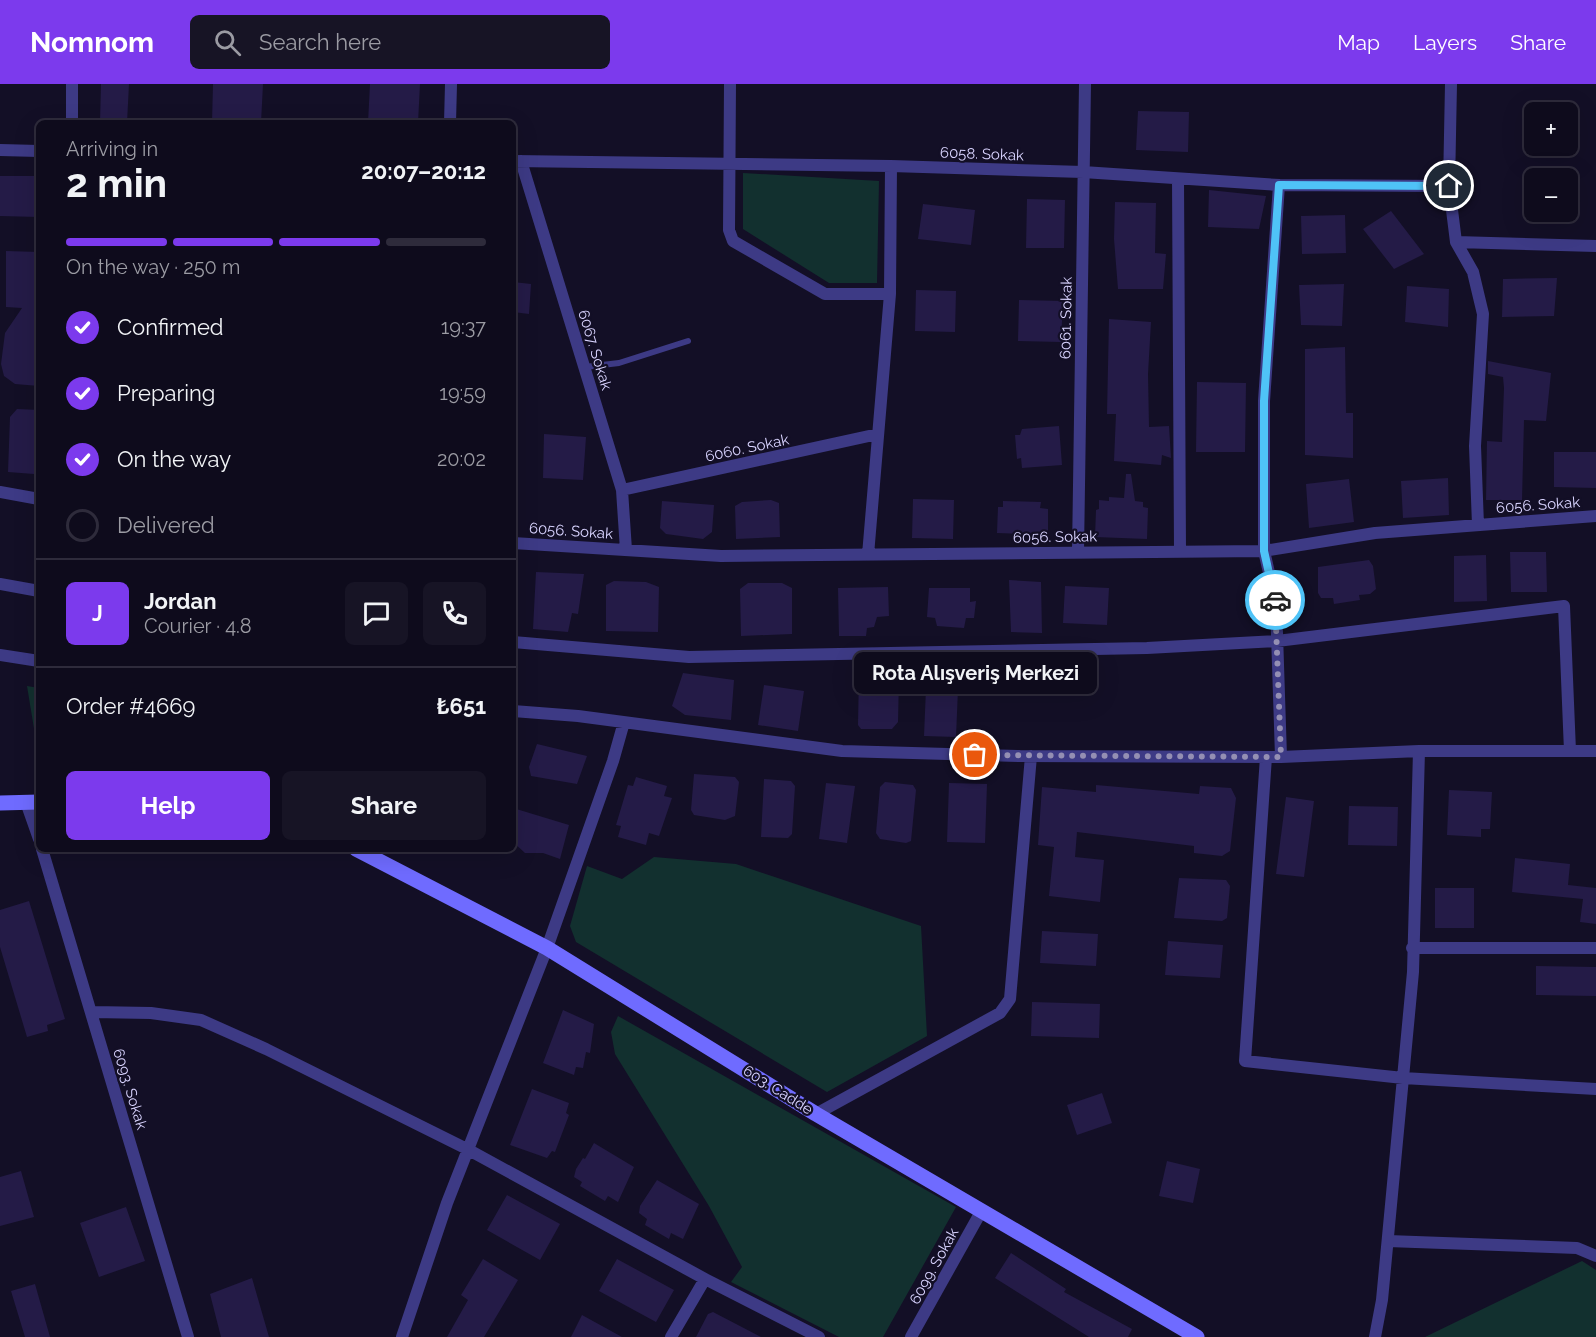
<!DOCTYPE html>
<meta charset="utf-8">
<style>
:root{--surface:#0e0b1c;--page:#171425;--text:#f1f3f6;--muted:#9b9ba3;--line:#2e2b3b;--accent:#7c3aed}
body{margin:0;font-family:Raleway,sans-serif;background:var(--page);color:var(--text);height:100vh;display:flex;flex-direction:column;font-size:22px;white-space:nowrap}
*{box-sizing:border-box;margin:0}
p{font-size:20px;color:var(--muted)}
.icon{flex:none;width:33px;height:33px;fill:none;stroke:currentColor;stroke-width:2;stroke-linecap:round;stroke-linejoin:round}
.map{position:relative;flex:1;overflow:hidden}
.side{position:absolute;left:36px;top:36px;width:480px;height:732px;display:flex;flex-direction:column;background:var(--surface);border-radius:9px;box-shadow:0 6px 24px #0002,0 0 0 2px var(--line)}
.side>*{flex:none}
.buttons{position:absolute;left:1524px;top:18px;display:grid;gap:12px}
.buttons a{display:grid;place-items:center;width:54px;height:54px;border-radius:9px;background:var(--surface);box-shadow:0 6px 24px #0002,0 0 0 2px var(--line);font-size:30px}
.pin{position:absolute;display:grid;place-items:center;width:51px;height:51px;color:#fff;margin:-26px;border:3px solid #fff;border-radius:50%;box-shadow:0 2px 6px #0007}
.courier{position:absolute;display:grid;place-items:center;width:60px;height:60px;margin:-30px;border:4px solid #4fc3f7;border-radius:50%;background:#fff;color:#222;box-shadow:0 2px 8px #0007}
.bubble{position:absolute;height:42px;border-radius:9px;background:var(--surface);box-shadow:0 6px 24px #0002,0 0 0 2px var(--line);font-size:20px;font-weight:700;line-height:42px;text-align:center}
.head em{font-style:normal;font-weight:700}
.head div{display:flex;flex-direction:column-reverse}
.head{display:flex;align-items:center;justify-content:space-between;height:102px;padding:0 30px}
h1{font-size:39px;font-weight:700;line-height:45px}
.bar{display:grid;grid-template-columns:repeat(4,1fr);gap:9px 6px;align-content:center;height:72px;padding:0 30px}
.bar i{height:8px;border-radius:4px;background:var(--line)}
.bar .on{background:var(--accent)}
.bar p{grid-column:span 4}
.line{display:flex;align-items:center;gap:15px;padding:0 30px;border-top:2px solid var(--line)}
.line div{flex:1}
.round{display:grid;place-items:center;flex:none;width:63px;height:63px;border-radius:9px;background:var(--page)}
ol{padding:0 30px;list-style:none}
li{display:flex;align-items:center;gap:18px;height:66px}
li p{margin-inline-start:auto}
li .icon{padding:6px;border-radius:50%;background:var(--accent);color:#fff;stroke-width:4}
li:last-child{color:var(--muted)}
li i{width:33px;height:33px;border:3px solid var(--line);border-radius:50%}
.button{display:flex;gap:12px;margin-top:auto;padding:12px 30px}
.button a{flex:1;height:69px;border-radius:9px;background:var(--accent);color:#fff;font-size:24px;font-weight:700;line-height:69px;text-align:center}
.button a+a{background:var(--page);color:var(--text)}
header{display:flex;align-items:center;gap:36px;box-sizing:border-box;height:84px;padding:0 30px;background:var(--accent);color:#fff}
header strong{font-size:28px}
nav{display:flex;gap:33px;margin-inline-start:auto;font-size:21px}
.search{width:420px;height:54px;background:var(--page);display:flex;align-items:center;gap:15px;box-sizing:border-box;padding:0 21px;border-radius:9px;color:var(--muted);font-size:22px}
.map>svg:first-child{display:block}
.green{fill:#12302f}
.building{fill:#241b47}
.lines{fill:none;stroke-linecap:round;stroke-linejoin:round}
.lane{stroke:#3d3a85;stroke-width:6}
.street{stroke:#3d3a85;stroke-width:12}
.secondary{stroke:#6f6bff;stroke-width:15}
.done{stroke:#948fb3;stroke-width:6;stroke-dasharray:0 10.8}
.route{stroke:#4fc3f7;stroke-width:8}
.labels{text-anchor:middle;stroke-width:4.5;stroke-linejoin:round;paint-order:stroke}
.street-label{font-size:15px;fill:#d9d4ff;stroke:#130f26}
</style>
<header>
<strong>Nomnom</strong>
<div class="search"><svg class="icon" aria-label="search" viewBox="0 0 24 24"><circle cx="10" cy="10" r="6"/><path d="M15 15l6 6"/></svg>Search here</div>
<nav><a>Map</a><a>Layers</a><a>Share</a></nav>
</header>
<div class="map">
<svg width="1596" height="1253" viewBox="0 0 1596 1253">
<rect width="100%" height="100%" fill="#130f26"/>
<path class="green" d="M 743,89 L 879,97 L 877,199 L 829,199 L 743,145 Z
M 27,602 L 39,604 L 39,675 Z
M 654,773 L 736,780 L 921,842 L 927,952 L 827,1008 L 576,858 L 570,842 L 587,782 L 622,795 Z
M 618,932 L 956,1123 L 883,1253 L 839,1253 L 731,1198 L 742,1183 L 709,1122 L 615,970 L 611,948 Z
M 1582,1177 L 1596,1186 L 1596,1253 L 1425,1253 Z"/>
<path class="building" d="M 101,0 L 129,0 L 127,39 L 100,39 Z
M 213,0 L 263,0 L 261,39 L 212,39 Z
M 370,0 L 420,0 L 418,39 L 368,39 Z
M 1138,27 L 1189,28 L 1188,68 L 1136,66 Z
M 0,92 L 39,92 L 39,133 L 0,132 Z
M 1209,106 L 1266,112 L 1259,145 L 1208,143 Z
M 1027,115 L 1065,116 L 1064,164 L 1026,164 Z
M 1115,118 L 1156,119 L 1155,169 L 1166,170 L 1163,205 L 1118,205 L 1114,155 Z
M 923,120 L 975,126 L 971,161 L 918,155 Z
M 1391,127 L 1424,170 L 1394,185 L 1363,145 Z
M 1345,131 L 1346,169 L 1302,170 L 1301,132 Z
M 6,167 L 39,168 L 39,302 L 15,300 L 4,292 L 1,280 L 5,249 L 22,224 L 6,223 Z
M 1557,194 L 1554,232 L 1502,233 L 1503,195 Z
M 513,198 L 531,200 L 529,230 L 513,228 Z
M 1344,200 L 1342,242 L 1301,241 L 1299,201 Z
M 1407,202 L 1449,205 L 1448,243 L 1405,238 Z
M 916,206 L 956,207 L 955,248 L 915,247 Z
M 1019,216 L 1063,217 L 1061,258 L 1018,257 Z
M 1109,235 L 1151,238 L 1148,290 L 1149,343 L 1169,342 L 1171,374 L 1162,371 L 1161,381 L 1114,377 L 1116,330 L 1107,330 Z
M 1345,263 L 1346,329 L 1353,329 L 1353,374 L 1305,371 L 1305,265 Z
M 1488,277 L 1551,289 L 1546,337 L 1524,336 L 1522,416 L 1486,416 L 1487,357 L 1502,358 L 1504,304 L 1503,293 L 1488,290 Z
M 1197,298 L 1246,299 L 1245,368 L 1196,368 Z
M 17,325 L 39,326 L 34,390 L 8,388 L 10,333 Z
M 1059,342 L 1062,381 L 1022,384 L 1021,374 L 1017,375 L 1015,351 L 1020,351 L 1022,345 Z
M 544,350 L 586,353 L 583,396 L 543,394 Z
M 1554,368 L 1596,368 L 1596,404 L 1554,403 Z
M 1126,390 L 1131,390 L 1135,417 L 1143,418 L 1143,423 L 1148,424 L 1147,455 L 1095,453 L 1096,426 L 1099,425 L 1099,416 L 1109,417 L 1109,413 L 1124,414 Z
M 1448,394 L 1449,431 L 1403,434 L 1401,397 Z
M 1349,395 L 1354,438 L 1309,444 L 1306,400 Z
M 913,415 L 954,416 L 953,455 L 912,454 Z
M 771,416 L 779,419 L 780,453 L 736,455 L 735,422 L 742,418 Z
M 662,417 L 714,421 L 712,448 L 703,455 L 666,450 L 660,444 Z
M 1003,417 L 1041,418 L 1040,424 L 1048,425 L 1048,451 L 997,449 L 998,423 L 1003,423 Z
M 1510,468 L 1546,468 L 1547,508 L 1511,508 Z
M 1486,471 L 1487,517 L 1454,518 L 1454,472 Z
M 1369,476 L 1373,482 L 1376,505 L 1370,510 L 1359,511 L 1360,516 L 1334,520 L 1333,514 L 1321,514 L 1318,509 L 1318,483 Z
M 536,488 L 584,490 L 578,530 L 572,529 L 568,548 L 533,545 Z
M 1009,496 L 1041,498 L 1042,549 L 1011,548 Z
M 614,497 L 646,498 L 659,503 L 658,548 L 606,547 L 606,501 Z
M 748,499 L 782,499 L 792,504 L 792,550 L 741,552 L 740,505 Z
M 1065,502 L 1109,504 L 1107,541 L 1063,539 Z
M 888,503 L 889,532 L 877,533 L 874,543 L 867,544 L 866,552 L 839,552 L 838,504 Z
M 929,504 L 970,504 L 970,518 L 976,517 L 974,534 L 966,534 L 964,544 L 937,542 L 935,534 L 927,533 Z
M 864,585 L 894,587 L 899,594 L 898,638 L 892,645 L 861,645 L 858,641 L 859,589 Z
M 683,589 L 734,596 L 731,636 L 685,631 L 672,622 Z
M 764,601 L 804,607 L 798,647 L 758,641 Z
M 926,604 L 958,605 L 956,653 L 924,652 Z
M 537,660 L 587,672 L 577,700 L 531,692 L 529,683 Z
M 694,690 L 735,693 L 739,698 L 735,732 L 725,736 L 694,731 L 691,726 Z
M 636,693 L 667,702 L 664,712 L 672,714 L 659,752 L 649,749 L 646,761 L 618,753 L 621,742 L 616,741 L 628,701 L 633,702 Z
M 764,695 L 791,697 L 795,702 L 792,750 L 788,754 L 761,753 Z
M 885,698 L 913,701 L 916,706 L 911,757 L 906,759 L 880,755 L 876,749 L 880,703 Z
M 826,699 L 855,702 L 847,759 L 819,755 Z
M 949,699 L 987,700 L 985,759 L 947,758 Z
M 1096,701 L 1199,710 L 1200,702 L 1231,704 L 1236,714 L 1230,767 L 1222,772 L 1194,769 L 1194,762 L 1077,748 L 1075,773 L 1104,776 L 1100,818 L 1049,812 L 1054,763 L 1038,761 L 1042,703 L 1096,708 Z
M 1449,706 L 1492,708 L 1490,745 L 1481,745 L 1481,753 L 1447,751 Z
M 1286,713 L 1314,717 L 1304,793 L 1276,790 Z
M 1349,722 L 1398,723 L 1397,762 L 1348,761 Z
M 513,724 L 569,741 L 560,775 L 543,769 L 525,769 L 513,758 Z
M 1515,774 L 1570,780 L 1568,801 L 1596,804 L 1596,840 L 1580,838 L 1583,815 L 1512,808 Z
M 1179,794 L 1226,796 L 1230,802 L 1227,834 L 1222,837 L 1174,834 Z
M 1435,804 L 1474,804 L 1474,844 L 1435,844 Z
M 29,817 L 65,935 L 47,941 L 48,947 L 27,953 L 0,863 L 0,826 Z
M 1042,847 L 1098,850 L 1096,882 L 1040,879 Z
M 1168,857 L 1223,861 L 1220,894 L 1165,891 Z
M 1536,882 L 1596,883 L 1596,912 L 1536,911 Z
M 1032,918 L 1100,920 L 1099,954 L 1031,952 Z
M 563,926 L 594,940 L 590,969 L 586,968 L 583,984 L 576,983 L 574,991 L 543,979 Z
M 532,1005 L 569,1019 L 566,1029 L 569,1031 L 555,1068 L 552,1067 L 547,1074 L 510,1061 Z
M 1102,1009 L 1112,1039 L 1077,1051 L 1067,1021 Z
M 594,1059 L 634,1083 L 618,1118 L 608,1112 L 605,1117 L 580,1102 L 582,1098 L 574,1093 L 576,1085 L 583,1074 L 585,1075 Z
M 1167,1077 L 1200,1085 L 1193,1119 L 1159,1112 Z
M 21,1087 L 34,1133 L 0,1142 L 0,1093 Z
M 657,1096 L 699,1120 L 683,1155 L 671,1149 L 669,1155 L 645,1141 L 647,1135 L 639,1129 L 640,1122 Z
M 507,1111 L 560,1140 L 540,1176 L 487,1146 Z
M 126,1123 L 145,1177 L 99,1193 L 80,1139 Z
M 1011,1169 L 1066,1205 L 1064,1208 L 1132,1245 L 1128,1253 L 1089,1253 L 995,1194 Z
M 483,1175 L 518,1196 L 484,1253 L 447,1253 L 468,1216 L 461,1211 Z
M 617,1175 L 674,1206 L 656,1238 L 599,1207 Z
M 252,1194 L 269,1253 L 221,1253 L 210,1210 Z
M 35,1200 L 50,1253 L 25,1253 L 11,1207 Z
M 713,1228 L 761,1253 L 696,1253 L 708,1230 Z
M 582,1231 L 622,1253 L 571,1253 Z"/>
<g class="lines">
<path class="lane" d="M 585,283 L 619,279 L 688,257"/>
<path class="street" d="M 730,0 L 729,146 L 733,157 L 825,210 L 890,210
M 1451,0 L 1449,102 L 1456,158 L 1473,188 L 1483,230 L 1475,362 L 1478,441
M 72,39 L 72,0
M 450,39 L 451,0
M 0,66 L 39,67
M 513,77 L 891,82 L 1083,88 L 1279,101 L 1449,102
M 521,77 L 622,406 L 626,466
M 1178,95 L 1180,466
M 1279,101 L 1264,317 L 1264,467 L 1276,519 L 1281,673
M 1456,158 L 1596,162
M 622,406 L 878,350
M 0,408 L 39,415
M 513,459 L 721,472 L 1264,467 L 1375,449 L 1596,432
M 1078,468 L 1085,0
M 868,471 L 890,210 L 891,82
M 0,500 L 39,507
M 513,558 L 689,573 L 1147,564 L 1277,557 L 1564,522 L 1570,667
M 0,571 L 39,577
M 513,627 L 578,632 L 842,667 L 1020,672 L 1281,673 L 1419,667 L 1596,667
M 1266,673 L 1245,977 L 1403,994 L 1596,1005
M 26,718 L 39,755
M 42,765 L 188,1253
M 1412,864 L 1596,864
M 92,928 L 151,929 L 201,936 L 266,965 L 467,1065 L 705,1195 L 819,1253
M 816,1030 L 1000,929 L 1010,915 L 1031,672
M 1388,1157 L 1577,1164 L 1596,1172
M 402,1253 L 447,1119 L 547,864 L 613,677 L 624,638
M 671,1253 L 705,1195
M 911,1253 L 982,1126
M 1375,1253 L 1382,1216 L 1413,888 L 1419,667"/>
<path class="secondary" d="M 0,719 L 39,718
M 356,765 L 547,864 L 816,1030 L 1197,1253"/>
</g>
<g class="lines">
<path class="done" d="M 975,671 L 1281,673 L 1275,516"/>
<path class="route" d="M 1275,516 L 1264,467 L 1264,317 L 1279,101 L 1449,102"/>
</g>
<g class="labels">
<g class="street-label">
<text transform="translate(982 70) rotate(2)" y="5">6058. Sokak</text>
<text transform="translate(1066 234) rotate(-89)" y="5">6061. Sokak</text>
<text transform="translate(595 266) rotate(73)" y="5">6067. Sokak</text>
<text transform="translate(747 364) rotate(-12)" y="5">6060. Sokak</text>
<text transform="translate(1538 421) rotate(-4)" y="5">6056. Sokak</text>
<text transform="translate(571 447) rotate(4)" y="5">6056. Sokak</text>
<text transform="translate(1055 453) rotate(-1)" y="5">6056. Sokak</text>
<text transform="translate(130 1005) rotate(73)" y="5">6093. Sokak</text>
<text transform="translate(778 1006) rotate(32)" y="5">603. Cadde</text>
<text transform="translate(934 1182) rotate(-61)" y="5">6099. Sokak</text>
</g>
</g>
</svg>
<div class="buttons">
<a>+</a>
<a>−</a>
</div>
<div class="pin" style="left:975px;top:671px;background:#ea580c"><svg class="icon" aria-label="bag" viewBox="0 0 24 24"><path d="M5 8h14l-1 12H6zM9 8a3 3 0 0 1 6 0"/></svg></div>
<div class="pin" style="left:1449px;top:102px;background:#1f2937"><svg class="icon" aria-label="home" viewBox="0 0 24 24"><path d="M3 11l9-7 9 7M6 9v11h12V9"/></svg></div>
<div class="courier" style="left:1275px;top:516px"><svg class="icon" aria-label="car" viewBox="0 0 24 24"><path d="M5 17H2v-5l4-1 3-4h7l3 4 3 1v5h-3M9 17h6M6 11h13"/><circle cx="7" cy="17" r="2"/><circle cx="17" cy="17" r="2"/></svg></div>
<div class="bubble" style="left:854px;top:568px;width:243px">Rota Alışveriş Merkezi</div>
<section class="side">
<div class="head"><div><h1>2 min</h1><p>Arriving in</p></div><em>20:07–20:12</em></div>
<div class="bar"><i class="on"></i><i class="on"></i><i class="on"></i><i></i><p>On the way · 250 m</p></div>
<ol>
<li><svg class="icon" aria-label="check" viewBox="0 0 24 24"><path d="M5 12l5 5 9-10"/></svg>Confirmed<p>19:37</p></li>
<li><svg class="icon" aria-label="check" viewBox="0 0 24 24"><path d="M5 12l5 5 9-10"/></svg>Preparing<p>19:59</p></li>
<li><svg class="icon" aria-label="check" viewBox="0 0 24 24"><path d="M5 12l5 5 9-10"/></svg>On the way<p>20:02</p></li>
<li><i></i>Delivered</li>
</ol>
<div class="line" style="height:108px"><b class="round" style="background:var(--accent);color:#fff">J</b><div><b>Jordan</b><p>Courier · 4.8</p></div><a class="round"><svg class="icon" aria-label="chat" viewBox="0 0 24 24"><path d="M4 5h16v11H9l-5 4z"/></svg></a><a class="round"><svg class="icon" aria-label="phone" viewBox="0 0 24 24"><path d="M5 4h4l2 5-3 2q2 4 5 5l2-3 5 2v4C11 20 4 13 5 4z"/></svg></a></div>
<div class="line" style="height:78px"><div>Order #4669</div><b>₺651</b></div>
<div class="button"><a>Help</a><a>Share</a></div>
</section>
</div>
